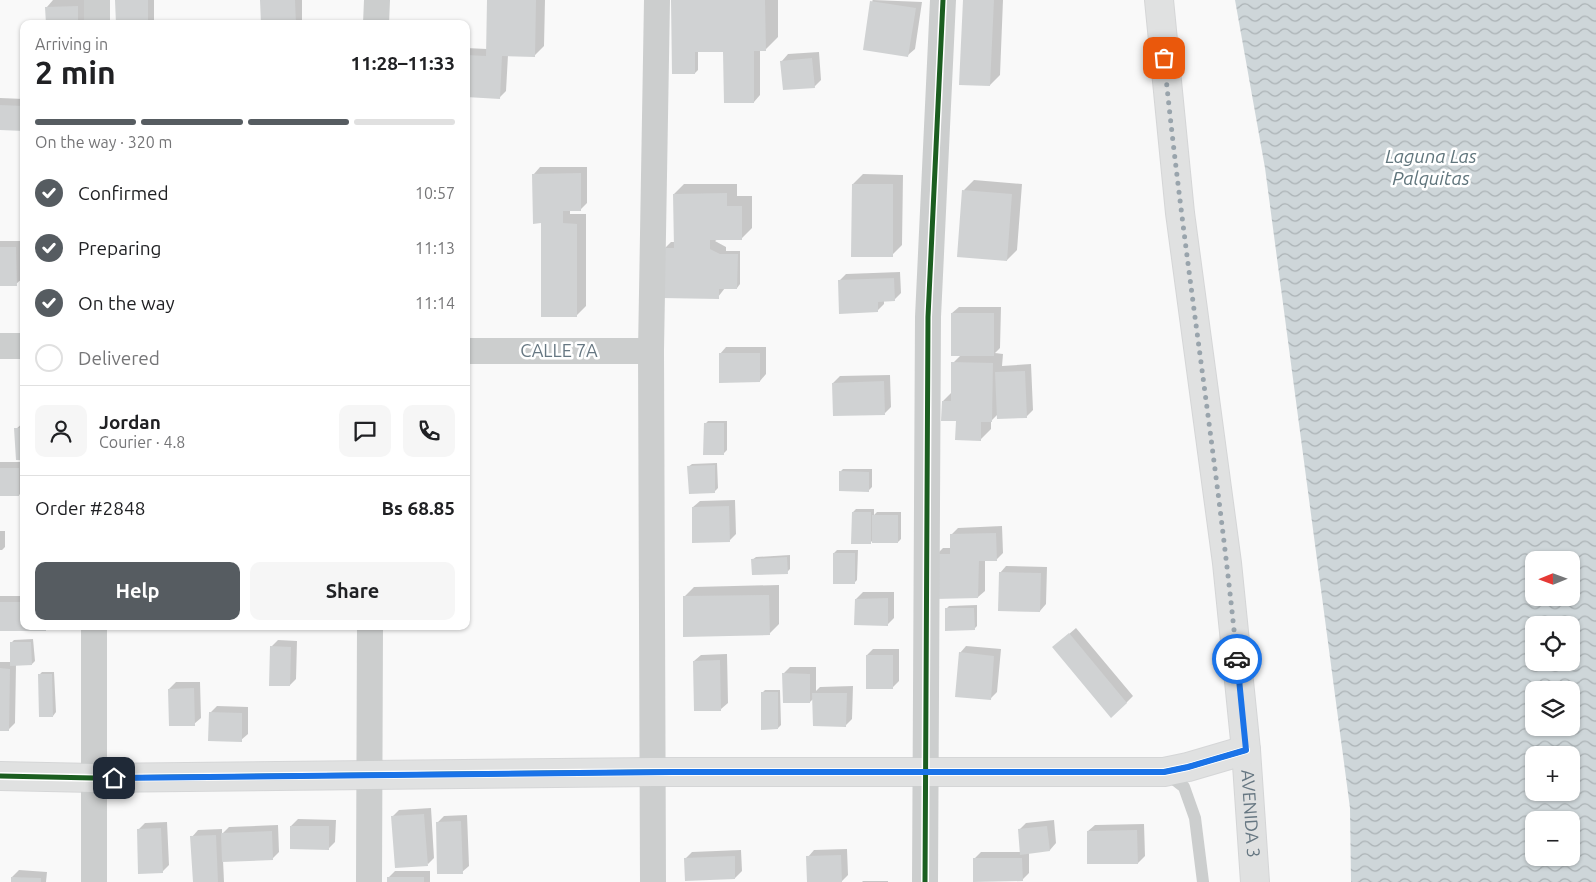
<!DOCTYPE html>
<meta charset="utf-8">
<style>
:root{--surface:#fff;--page:#f6f6f6;--text:#202124;--muted:#757577;--line:#e0e0e0;--accent:#565c61}
body{margin:0;font-family:Ubuntu,sans-serif;background:var(--page);color:var(--text);height:100vh;display:flex;flex-direction:column;font-size:19px;white-space:nowrap}
*{box-sizing:border-box;margin:0}
p{font-size:16px;color:var(--muted)}
.icon{flex:none;width:28px;height:28px;fill:none;stroke:currentColor;stroke-width:2;stroke-linecap:round;stroke-linejoin:round}
.map{position:relative;flex:1;overflow:hidden}
.drawer{position:absolute;left:20px;top:20px;width:450px;height:610px;display:flex;flex-direction:column;background:var(--surface);border-radius:10px;box-shadow:0 1px 4px #0004}
.drawer>*{flex:none}
.needle{width:32px;rotate:269deg}
.tools{position:absolute;left:1525px;top:551px;display:grid;gap:10px}
.tools a{display:grid;place-items:center;width:55px;height:55px;border-radius:10px;background:var(--surface);box-shadow:0 1px 4px #0004;font-size:25px}
.pin{position:absolute;display:grid;place-items:center;width:42px;height:42px;color:#fff;margin:-21px;border-radius:10px;box-shadow:0 2px 8px #0006}
.courier{position:absolute;display:grid;place-items:center;width:50px;height:50px;margin:-25px;border:4px solid #1a73e8;border-radius:50%;background:#fff;color:#222;box-shadow:0 1px 6px #0007}
.headline em{font-style:normal;font-weight:700}
.headline div{display:flex;flex-direction:column-reverse}
.headline{display:flex;align-items:center;justify-content:space-between;height:85px;padding:0 15px}
h1{font-size:32px;font-weight:700;line-height:38px}
.bar{display:grid;grid-template-columns:repeat(4,1fr);gap:8px 5px;align-content:center;height:60px;padding:0 15px}
.bar i{height:6px;border-radius:4px;background:var(--line)}
.bar .on{background:var(--accent)}
.bar p{grid-column:span 4}
.line{display:flex;align-items:center;gap:12px;padding:0 15px;border-top:1px solid var(--line)}
.line div{flex:1}
.round{display:grid;place-items:center;flex:none;width:52px;height:52px;border-radius:10px;background:var(--page)}
ol{padding:0 15px;list-style:none}
li{display:flex;align-items:center;gap:15px;height:55px}
li p{margin-inline-start:auto}
li .icon{padding:5px;border-radius:50%;background:var(--accent);color:#fff;stroke-width:4}
li:last-child{color:var(--muted)}
li i{width:28px;height:28px;border:2px solid var(--line);border-radius:50%}
.primary-button{display:flex;gap:10px;margin-top:auto;padding:10px 15px}
.primary-button a{flex:1;height:58px;border-radius:10px;background:var(--accent);color:#fff;font-size:20px;font-weight:700;line-height:58px;text-align:center}
.primary-button a+a{background:var(--page);color:var(--text)}
.map>svg:first-child{display:block}
.water{fill:url(#water-waves);fill-rule:evenodd}
.shadow{fill:#0003}
.building{fill:#d0d2d3}
.lines{fill:none;stroke-linecap:round;stroke-linejoin:round}
.secondary-casing{stroke:#d5d6d7;stroke-width:30}
.lane{stroke:#cccece;stroke-width:12}
.street{stroke:#cccece;stroke-width:26}
.secondary{stroke:#e0e1e1;stroke-width:28}
.cycleway-casing{stroke:#fff;stroke-width:8}
.cycleway{stroke:#1b5e20;stroke-width:5}
.done{stroke:#99a4ac;stroke-width:5;stroke-dasharray:0 9}
.route{stroke:#1a73e8;stroke-width:6}
.labels{text-anchor:middle;stroke-width:5;stroke-linejoin:round;paint-order:stroke}
.street-label{font-size:18px;fill:#667782;stroke:#fff}
.water-label{font-size:19px;font-style:italic;fill:#60757c;stroke:#fff}
</style>
<div class="map">
<svg width="1596" height="882" viewBox="0 0 1596 882">
<defs>
<pattern id="water-waves" width="16" height="10" patternUnits="userSpaceOnUse" patternTransform="scale(1.25)"><rect width="16" height="10" fill="#ced6d9"/><path d="M0 5q4-4 8 0t8 0" fill="none" stroke="#abb2b5"/></pattern>
</defs>
<rect width="100%" height="100%" fill="#f9f9f9"/>
<path class="water" d="M 1235,0 L 1596,0 L 1596,882 L 1351,882 L 1350,808 L 1265,168 ZM 1534,560 L 1571,560 L 1571,598 L 1534,598 ZM 1534,625 L 1571,625 L 1571,662 L 1534,662 ZM 1534,690 L 1571,690 L 1571,728 L 1534,728 ZM 1534,755 L 1571,755 L 1571,792 L 1534,792 ZM 1534,820 L 1571,820 L 1571,858 L 1534,858 Z"/>
<path class="shadow" d="M 53,0 L 84,0 L 84,24 L 47,24 L 47,7 Z
M 117,0 L 154,0 L 154,24 L 117,24 Z
M 262,0 L 302,0 L 302,24 L 262,24 Z
M 488,0 L 545,0 L 544,46 L 534,56 L 508,55 L 506,91 L 500,97 L 466,96 L 466,48 L 487,49 Z
M 672,0 L 778,0 L 778,37 L 765,50 L 760,50 L 760,95 L 754,102 L 726,51 L 698,51 L 698,70 L 695,73 Z
M 873,0 L 922,2 L 915,49 L 908,55 L 872,1 Z
M 964,0 L 1003,0 L 1000,75 L 990,85 Z
M 819,52 L 821,80 L 814,87 L 782,61 L 788,54 Z
M 0,98 L 24,99 L 24,130 L 0,129 Z
M 540,167 L 587,167 L 587,203 L 581,209 L 570,210 L 570,214 L 586,214 L 586,306 L 576,316 L 543,223 L 534,174 Z
M 863,174 L 903,175 L 902,245 L 892,255 L 853,184 Z
M 974,180 L 1022,184 L 1017,250 L 1007,260 L 964,190 Z
M 684,184 L 737,184 L 737,196 L 752,196 L 752,228 L 742,238 L 718,239 L 715,241 L 726,247 L 726,251 L 740,251 L 740,284 L 737,288 L 725,288 L 718,297 L 665,248 L 671,242 L 675,242 L 674,194 Z
M 0,241 L 22,241 L 23,278 L 16,284 L 0,285 Z
M 900,272 L 901,293 L 894,300 L 884,300 L 884,304 L 878,310 L 839,281 L 846,274 Z
M 959,307 L 1001,307 L 1000,348 L 995,353 L 1003,354 L 1002,366 L 1031,364 L 1033,410 L 1026,417 L 998,414 L 991,421 L 991,429 L 981,439 L 957,420 L 943,401 L 952,392 L 953,363 L 961,355 L 952,313 Z
M 726,347 L 766,347 L 766,374 L 760,381 L 720,354 Z
M 890,375 L 891,407 L 885,413 L 833,383 L 840,376 Z
M 708,421 L 727,421 L 727,450 L 724,453 L 705,424 Z
M 24,422 L 24,458 L 16,429 Z
M 0,462 L 24,462 L 24,490 L 19,495 L 0,495 Z
M 717,463 L 718,488 L 715,491 L 688,467 L 692,464 Z
M 843,469 L 872,469 L 872,487 L 869,490 L 840,472 Z
M 735,500 L 736,534 L 729,541 L 693,507 L 700,501 Z
M 856,509 L 874,509 L 874,515 L 877,512 L 901,512 L 901,539 L 898,542 L 873,540 L 870,543 L 853,512 Z
M 1002,526 L 1003,553 L 996,560 L 985,560 L 985,591 L 978,597 L 936,555 L 943,548 L 951,548 L 951,535 L 958,528 Z
M 0,531 L 5,531 L 5,547 L 2,550 L 0,550 Z
M 837,550 L 858,550 L 857,580 L 854,583 L 834,553 Z
M 790,555 L 790,569 L 787,572 L 752,560 L 756,557 Z
M 1006,566 L 1047,567 L 1046,604 L 1040,611 L 1000,573 Z
M 779,585 L 779,624 L 769,634 L 684,597 L 694,587 Z
M 863,592 L 894,592 L 894,618 L 887,625 L 856,599 Z
M 0,596 L 24,596 L 24,626 L 49,626 L 45,629 L 0,630 Z
M 977,605 L 977,626 L 974,629 L 946,609 L 949,606 Z
M 1076,628 L 1133,696 L 1126,703 L 1061,641 Z
M 33,639 L 35,661 L 32,664 L 16,665 L 15,723 L 8,730 L 0,729 L 0,662 L 11,662 L 11,643 L 14,640 Z
M 278,640 L 297,641 L 296,679 L 290,685 L 271,647 Z
M 966,646 L 1001,649 L 997,692 L 990,699 L 960,653 Z
M 873,649 L 899,649 L 899,681 L 892,688 L 867,655 Z
M 727,654 L 728,703 L 721,709 L 694,661 L 701,655 Z
M 790,667 L 816,667 L 816,691 L 820,687 L 853,686 L 852,719 L 846,725 L 814,698 L 810,702 L 783,674 Z
M 42,672 L 54,672 L 56,712 L 53,716 L 39,675 Z
M 176,682 L 200,682 L 201,718 L 194,724 L 169,689 Z
M 765,690 L 780,690 L 781,725 L 778,728 L 762,693 Z
M 217,706 L 248,707 L 248,734 L 241,740 L 210,713 Z
M 431,808 L 434,858 L 428,864 L 392,817 L 399,810 Z
M 467,815 L 469,866 L 462,872 L 437,823 L 444,816 Z
M 298,819 L 336,820 L 335,842 L 328,849 L 291,826 Z
M 1054,820 L 1056,843 L 1050,850 L 1029,853 L 1029,873 L 1022,880 L 974,859 L 981,852 L 1021,852 L 1019,830 L 1026,823 Z
M 167,822 L 169,865 L 162,872 L 138,830 L 145,823 Z
M 1144,824 L 1145,856 L 1138,863 L 1088,863 L 1088,831 L 1095,825 Z
M 278,825 L 279,852 L 272,859 L 223,860 L 224,882 L 194,882 L 192,837 L 198,830 L 222,829 L 222,834 L 229,827 Z
M 847,849 L 848,875 L 841,882 L 808,882 L 808,857 L 814,850 Z
M 741,850 L 742,871 L 735,878 L 686,858 L 692,852 Z
M 19,870 L 47,872 L 46,882 L 12,882 L 12,877 Z
M 395,871 L 430,871 L 430,882 L 388,882 L 388,878 Z
M 863,881 L 888,881 L 888,882 L 862,882 Z"/>
<path class="building" d="M 115,0 L 148,0 L 148,24 L 116,24 Z
M 260,0 L 295,0 L 296,24 L 261,24 Z
M 487,0 L 536,0 L 535,57 L 502,56 L 500,99 L 466,97 L 466,55 L 486,56 Z
M 671,0 L 765,0 L 766,51 L 754,51 L 754,103 L 724,103 L 723,52 L 695,52 L 695,74 L 672,74 Z
M 963,0 L 994,0 L 990,86 L 959,85 Z
M 870,1 L 916,8 L 908,57 L 863,50 Z
M 78,6 L 78,24 L 46,24 L 45,7 Z
M 812,58 L 815,88 L 783,90 L 780,61 Z
M 0,105 L 24,106 L 24,131 L 0,130 Z
M 581,173 L 581,211 L 563,211 L 563,223 L 577,224 L 577,317 L 541,317 L 541,223 L 533,224 L 532,174 Z
M 852,184 L 893,184 L 893,257 L 851,257 Z
M 962,190 L 1012,194 L 1007,261 L 957,257 Z
M 727,193 L 727,206 L 742,206 L 742,240 L 710,240 L 710,249 L 720,254 L 738,254 L 737,289 L 719,289 L 719,299 L 662,298 L 663,248 L 674,248 L 673,194 Z
M 0,247 L 16,247 L 17,286 L 0,286 Z
M 894,278 L 895,301 L 878,302 L 878,312 L 839,314 L 838,280 Z
M 951,313 L 994,313 L 994,356 L 951,356 Z
M 719,353 L 760,353 L 760,382 L 719,383 Z
M 951,362 L 993,363 L 992,422 L 981,422 L 981,441 L 955,440 L 956,421 L 941,421 L 942,401 L 951,401 Z
M 1025,371 L 1027,418 L 997,419 L 995,372 Z
M 884,381 L 885,415 L 833,416 L 832,383 Z
M 704,423 L 724,423 L 724,455 L 703,455 Z
M 14,428 L 24,428 L 24,460 L 16,460 Z
M 715,465 L 715,493 L 689,494 L 687,466 Z
M 0,468 L 19,468 L 19,496 L 0,496 Z
M 839,471 L 869,472 L 869,492 L 839,491 Z
M 729,506 L 730,542 L 692,543 L 692,507 Z
M 852,512 L 871,512 L 871,544 L 851,544 Z
M 872,515 L 898,515 L 898,543 L 872,543 Z
M 996,533 L 997,561 L 979,561 L 978,598 L 935,599 L 935,554 L 950,554 L 950,534 Z
M 833,553 L 855,553 L 855,584 L 833,584 Z
M 787,557 L 788,574 L 752,575 L 751,559 Z
M 999,572 L 1041,573 L 1040,612 L 998,611 Z
M 769,595 L 770,635 L 683,637 L 683,596 Z
M 888,598 L 888,626 L 854,625 L 855,599 Z
M 0,602 L 24,602 L 24,626 L 46,626 L 46,631 L 0,631 Z
M 945,608 L 974,608 L 975,630 L 945,631 Z
M 1069,633 L 1127,703 L 1111,718 L 1052,647 Z
M 10,642 L 31,642 L 32,665 L 10,666 Z
M 270,646 L 291,647 L 290,686 L 269,686 Z
M 959,652 L 994,656 L 991,700 L 955,697 Z
M 866,655 L 893,655 L 893,689 L 866,689 Z
M 720,660 L 721,711 L 694,711 L 693,661 Z
M 0,668 L 10,669 L 9,731 L 0,731 Z
M 782,673 L 810,674 L 810,703 L 783,703 Z
M 38,674 L 52,674 L 53,717 L 39,717 Z
M 194,688 L 195,726 L 169,726 L 168,689 Z
M 761,692 L 778,692 L 778,729 L 761,730 Z
M 812,693 L 847,693 L 846,727 L 813,726 Z
M 209,712 L 242,713 L 242,742 L 208,741 Z
M 424,814 L 428,866 L 395,868 L 391,816 Z
M 461,821 L 463,874 L 437,874 L 436,822 Z
M 290,826 L 329,826 L 329,850 L 290,849 Z
M 1047,826 L 1050,851 L 1020,855 L 1018,829 Z
M 161,828 L 163,873 L 138,874 L 137,829 Z
M 1137,830 L 1138,864 L 1087,864 L 1087,831 Z
M 272,831 L 273,860 L 222,862 L 221,833 Z
M 216,835 L 218,882 L 193,882 L 190,836 Z
M 841,855 L 842,882 L 807,882 L 806,856 Z
M 735,856 L 735,879 L 685,881 L 684,858 Z
M 973,858 L 1022,858 L 1023,881 L 973,882 Z
M 11,877 L 41,878 L 41,882 L 11,882 Z
M 387,877 L 424,877 L 424,882 L 387,882 Z"/>
<g class="lines">
<g class="secondary-casing">
<g id="secondary">
<path id="s1" d="M 1159,0 L 1180,213 L 1227,563 L 1246,750 L 1255,882"/>
<path d="M 0,776 L 94,778 L 653,772 L 1164,772 L 1188,767 L 1246,750"/>
</g>
</g>
<path class="lane" d="M 1166,773 L 1184,787 L 1195,818 L 1203,882"/>
<path class="street" d="M 97,24 L 97,0
M 376,24 L 377,0
M 0,346 L 24,346
M 466,351 L 651,351
M 94,882 L 94,626
M 369,882 L 370,626
M 653,882 L 651,351 L 657,0
M 925,882 L 928,317 L 943,0"/>
<use href="#secondary" class="secondary"/>
<g class="cycleway-casing">
<path id="cycleway" d="M 0,776 L 94,778 L 653,772 L 1164,772 L 1188,767 L 1246,750
M 925,882 L 928,317 L 943,0"/>
</g>
<use href="#cycleway" class="cycleway"/>
</g>
<g class="lines">
<path class="done" d="M 1164,58 C 1184,259 1217,458 1237,659"/>
<path class="route" d="M 114,778 L 672,772 L 1164,772 L 1188,767 L 1246,750 L 1237,659"/>
</g>
<g class="labels">
<g class="street-label">
<text x="559" y="357">CALLE 7A</text>
<text dy="6" stroke="none"><textPath href="#s1" startOffset="819">AVENIDA 3</textPath></text>
</g>
<g class="water-label">
<text x="1431" y="163">Laguna Las<tspan x="1431" dy="22">Palquitas</tspan></text>
</g>
</g>
</svg>
<div class="tools">
<a><svg class="needle" viewBox="-14 -14 28 28"><path d="M0-13l5 13h-10z" fill="#e53935"/><path d="M0 13l5-13h-10z" fill="#757577"/></svg></a>
<a><svg class="icon" aria-label="locate" viewBox="0 0 24 24"><circle cx="12" cy="12" r="6"/><path d="M12 2v4M12 18v4M2 12h4M18 12h4"/></svg></a>
<a><svg class="icon" aria-label="layers" viewBox="0 0 24 24"><path d="M12 4l9 5-9 5-9-5zM3 14l9 5 9-5"/></svg></a>
<a>+</a>
<a>−</a>
</div>
<div class="pin" style="left:1164px;top:58px;background:#ea580c"><svg class="icon" aria-label="bag" viewBox="0 0 24 24"><path d="M5 8h14l-1 12H6zM9 8a3 3 0 0 1 6 0"/></svg></div>
<div class="pin" style="left:114px;top:778px;background:#1f2937"><svg class="icon" aria-label="home" viewBox="0 0 24 24"><path d="M3 11l9-7 9 7M6 9v11h12V9"/></svg></div>
<div class="courier" style="left:1237px;top:659px"><svg class="icon" aria-label="car" viewBox="0 0 24 24"><path d="M5 17H2v-5l4-1 3-4h7l3 4 3 1v5h-3M9 17h6M6 11h13"/><circle cx="7" cy="17" r="2"/><circle cx="17" cy="17" r="2"/></svg></div>
<section class="drawer">
<div class="headline"><div><h1>2 min</h1><p>Arriving in</p></div><em>11:28–11:33</em></div>
<div class="bar"><i class="on"></i><i class="on"></i><i class="on"></i><i></i><p>On the way · 320 m</p></div>
<ol>
<li><svg class="icon" aria-label="check" viewBox="0 0 24 24"><path d="M5 12l5 5 9-10"/></svg>Confirmed<p>10:57</p></li>
<li><svg class="icon" aria-label="check" viewBox="0 0 24 24"><path d="M5 12l5 5 9-10"/></svg>Preparing<p>11:13</p></li>
<li><svg class="icon" aria-label="check" viewBox="0 0 24 24"><path d="M5 12l5 5 9-10"/></svg>On the way<p>11:14</p></li>
<li><i></i>Delivered</li>
</ol>
<div class="line" style="height:90px"><a class="round"><svg class="icon" aria-label="person" viewBox="0 0 24 24"><circle cx="12" cy="8" r="4"/><path d="M4 21q1-7 8-7t8 7"/></svg></a><div><b>Jordan</b><p>Courier · 4.8</p></div><a class="round"><svg class="icon" aria-label="chat" viewBox="0 0 24 24"><path d="M4 5h16v11H9l-5 4z"/></svg></a><a class="round"><svg class="icon" aria-label="phone" viewBox="0 0 24 24"><path d="M5 4h4l2 5-3 2q2 4 5 5l2-3 5 2v4C11 20 4 13 5 4z"/></svg></a></div>
<div class="line" style="height:65px"><div>Order #2848</div><b>Bs 68.85</b></div>
<div class="primary-button"><a>Help</a><a>Share</a></div>
</section>
</div>
